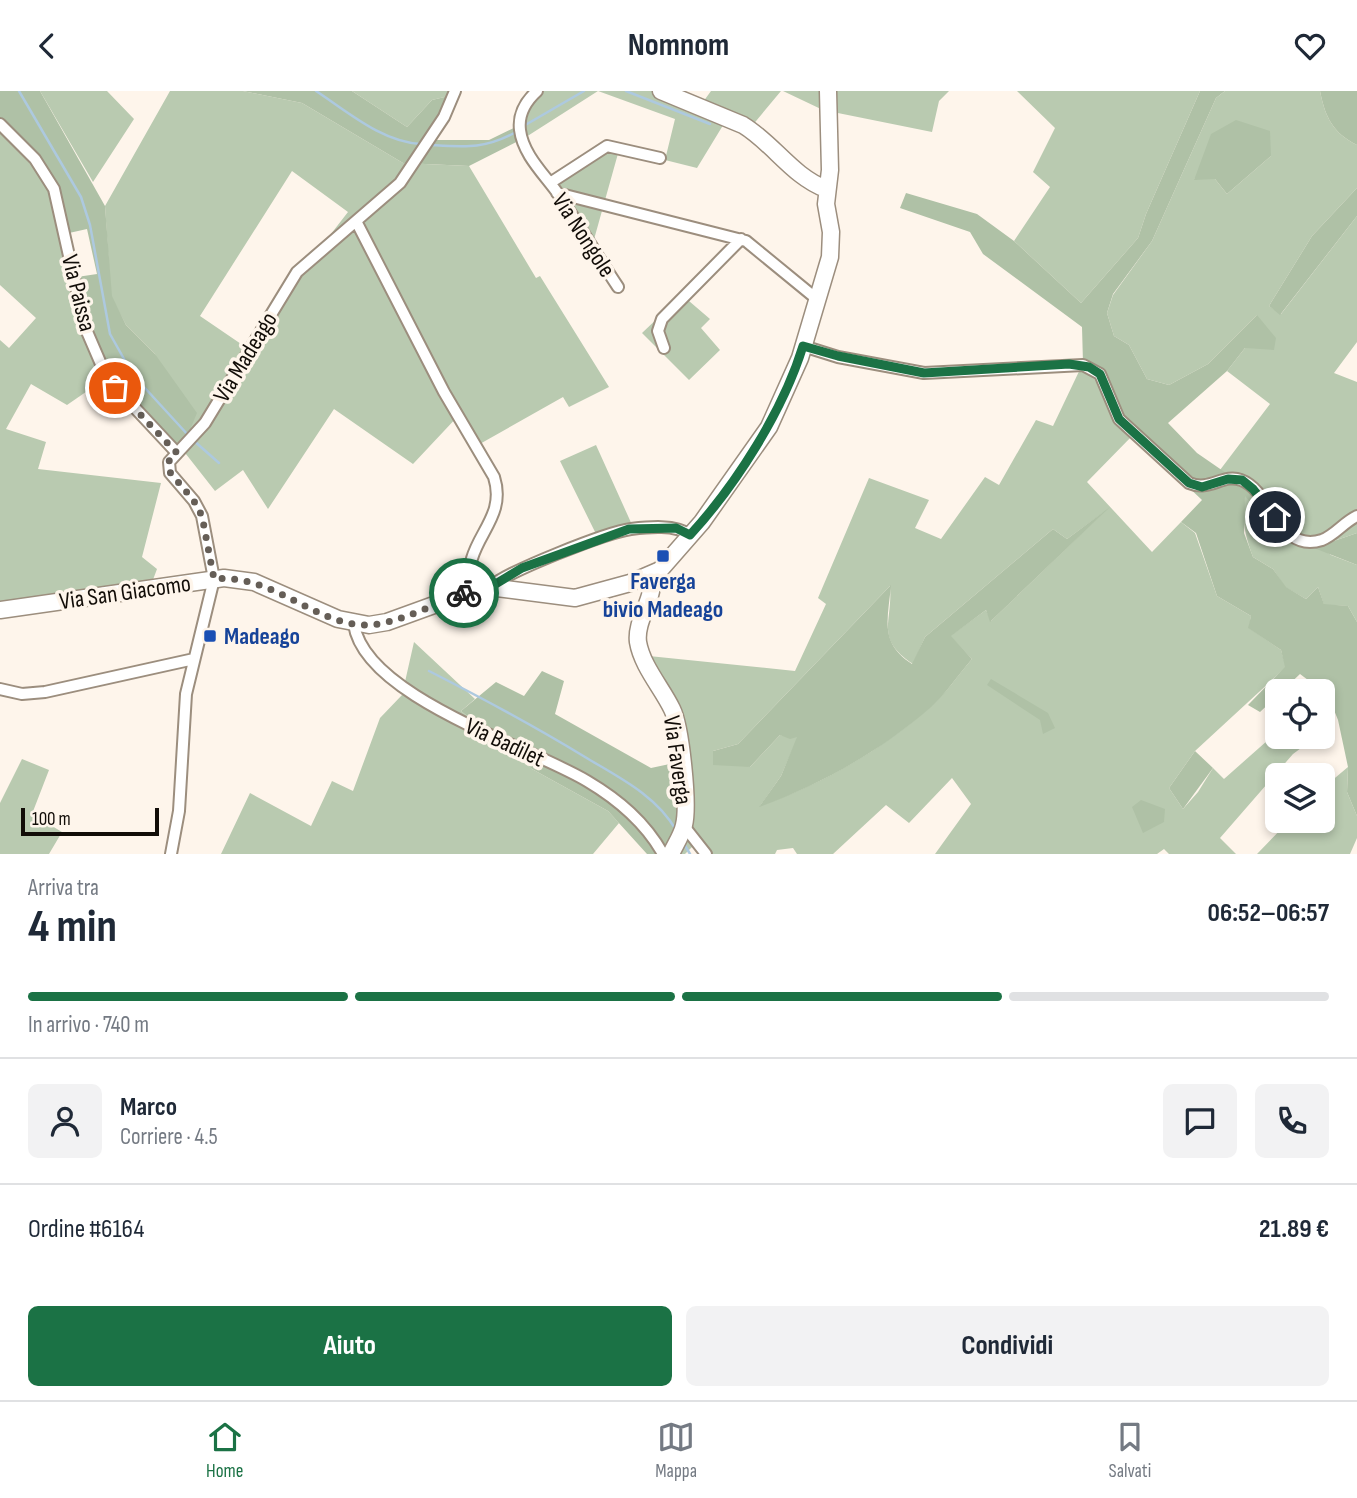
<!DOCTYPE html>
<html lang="it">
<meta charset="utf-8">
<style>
:root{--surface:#fff;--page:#f2f2f3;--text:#1f2937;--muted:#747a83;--line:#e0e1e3;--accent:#1b7245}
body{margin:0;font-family:"Sofia Sans Condensed",sans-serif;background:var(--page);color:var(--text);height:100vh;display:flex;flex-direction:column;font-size:26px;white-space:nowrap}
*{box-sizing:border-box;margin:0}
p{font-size:23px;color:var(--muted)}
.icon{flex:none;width:38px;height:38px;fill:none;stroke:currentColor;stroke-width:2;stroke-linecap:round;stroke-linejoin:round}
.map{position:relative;height:763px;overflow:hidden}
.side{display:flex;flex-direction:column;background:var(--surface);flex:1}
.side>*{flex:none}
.buttons{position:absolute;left:1265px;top:588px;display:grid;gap:14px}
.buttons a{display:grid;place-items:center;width:70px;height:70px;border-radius:10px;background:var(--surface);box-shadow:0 4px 10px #0003;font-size:35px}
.scale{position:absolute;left:21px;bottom:18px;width:138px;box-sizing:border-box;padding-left:7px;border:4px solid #120d08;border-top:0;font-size:19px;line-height:24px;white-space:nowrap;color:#120d08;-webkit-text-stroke:5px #fef5eb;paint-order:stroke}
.pin{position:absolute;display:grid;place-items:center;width:60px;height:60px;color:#fff;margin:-30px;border:4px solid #fff;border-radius:50%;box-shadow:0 2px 7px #0007}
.courier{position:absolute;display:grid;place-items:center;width:70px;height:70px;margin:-35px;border:5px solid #1b7245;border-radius:50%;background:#fff;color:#222;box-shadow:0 2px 9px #0007}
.headline em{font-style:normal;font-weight:700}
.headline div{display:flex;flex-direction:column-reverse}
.headline{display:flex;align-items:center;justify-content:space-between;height:119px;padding:0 28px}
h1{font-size:46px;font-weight:700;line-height:52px}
.bar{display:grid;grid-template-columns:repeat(4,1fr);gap:10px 7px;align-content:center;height:84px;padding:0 28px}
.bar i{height:9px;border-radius:5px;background:var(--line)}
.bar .selected{background:var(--accent)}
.bar p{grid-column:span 4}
.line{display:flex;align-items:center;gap:18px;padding:0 28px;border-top:2px solid var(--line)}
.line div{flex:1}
.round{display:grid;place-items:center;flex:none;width:74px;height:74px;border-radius:10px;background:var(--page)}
.primary-button{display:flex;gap:14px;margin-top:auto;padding:14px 28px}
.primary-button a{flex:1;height:80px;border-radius:10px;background:var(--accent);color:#fff;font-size:28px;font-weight:700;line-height:80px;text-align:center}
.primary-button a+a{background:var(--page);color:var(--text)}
header{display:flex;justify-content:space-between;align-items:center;height:91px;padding:0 28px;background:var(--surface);font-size:32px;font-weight:700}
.tab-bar{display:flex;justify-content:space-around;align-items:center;height:98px;border-top:2px solid var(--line);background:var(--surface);font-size:19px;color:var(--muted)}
.tab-bar a{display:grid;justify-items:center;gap:4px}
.tab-bar .selected{color:var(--accent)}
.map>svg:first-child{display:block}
.green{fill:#b9cab0;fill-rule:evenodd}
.forest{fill:#afc1a6}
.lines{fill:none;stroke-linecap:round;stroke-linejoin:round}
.stream{stroke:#adc9df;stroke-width:2.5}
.street-casing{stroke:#9c8e7e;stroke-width:14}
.secondary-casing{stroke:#9c8e7e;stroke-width:19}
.street{stroke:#fff;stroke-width:10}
.secondary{stroke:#fff;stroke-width:16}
.done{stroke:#655e57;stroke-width:7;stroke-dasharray:0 12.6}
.route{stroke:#1b7245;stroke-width:9}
.transit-dot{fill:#1a4fb4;stroke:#fef5eb;stroke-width:2.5}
.labels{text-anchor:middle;stroke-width:7;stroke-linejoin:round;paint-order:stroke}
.street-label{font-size:24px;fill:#120d08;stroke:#fef5eb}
.transit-label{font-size:24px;font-weight:bold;fill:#164399;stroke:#fef5eb}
</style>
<header><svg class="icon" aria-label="back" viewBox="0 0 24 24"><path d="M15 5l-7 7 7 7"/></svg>Nomnom<svg class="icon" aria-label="heart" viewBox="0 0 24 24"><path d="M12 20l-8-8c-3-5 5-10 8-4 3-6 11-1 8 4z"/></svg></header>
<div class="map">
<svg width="1357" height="763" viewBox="0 0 1357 763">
<rect width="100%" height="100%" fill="#fef5eb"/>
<path class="green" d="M 40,0 L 107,0 L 134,28 L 93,91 Z
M 170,0 L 243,0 L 302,12 L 403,72 L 469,75 L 536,187 L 540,185 L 609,296 L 569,316 L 563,306 L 478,354 L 459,324 L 413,373 L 334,318 L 268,418 L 243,379 L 215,400 L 182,358 L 155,263 L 126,234 L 111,205 L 105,115 ZM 292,80 L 348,121 L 244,255 L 200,225 Z
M 352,0 L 457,0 L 457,3 L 432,9 L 407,36 Z
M 542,0 L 677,0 L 703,11 L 711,0 L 781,0 L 746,42 L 725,31 L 697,77 L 665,69 L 675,28 L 598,0 L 526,46 L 518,35 L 530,13 Z
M 783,0 L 949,0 L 939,10 L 932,41 L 823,19 Z
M 1017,0 L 1200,0 L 1146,123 L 1138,147 L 1081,212 L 1014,150 L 1050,96 L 1033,81 L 1055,37 Z
M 1225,0 L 1320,0 C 1325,26 1333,42 1357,54 L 1357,97 L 1312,145 L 1269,215 L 1281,223 L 1357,125 L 1357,251 L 1334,282 L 1357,291 L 1357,442 L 1328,452 L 1307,445 L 1255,402 L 1220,379 L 1270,313 L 1227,280 L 1245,257 L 1257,224 L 1208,273 L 1169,294 L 1147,288 L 1129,254 L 1114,245 L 1107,222 L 1113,204 L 1152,150 L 1216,7 ZM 1271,65 L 1227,103 L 1215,88 L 1194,88 Z
M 2,35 L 61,101 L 77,186 L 109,285 L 67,314 L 31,293 L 6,338 L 46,351 L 38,378 L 161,392 L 142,466 L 157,478 L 148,502 L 0,524 L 0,249 L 9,257 L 36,227 L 0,194 L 0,37 Z
M 605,57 L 619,59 L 593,152 L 552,90 Z
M 682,204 L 710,228 L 701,237 L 720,259 L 689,289 L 642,242 Z
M 1083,272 L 1133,344 L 1087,391 L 1152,461 L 1181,431 L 1195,442 L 1217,505 L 1251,525 L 1249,537 L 1281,559 L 1286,576 L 1195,660 L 1169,697 L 1183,718 L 1198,701 L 1213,677 L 1224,688 L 1277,641 L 1278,646 L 1316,646 L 1293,663 L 1220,747 L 1236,763 L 1169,763 L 1164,758 L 1157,763 L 935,763 L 971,713 L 952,687 L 909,732 L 886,714 L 833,763 L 797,763 L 793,757 L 777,759 L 775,763 L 703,763 L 693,755 L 685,763 L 666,763 L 677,728 L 676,635 L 639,564 L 795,580 L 826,513 L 818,507 L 869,387 L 929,409 L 915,437 L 941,448 L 985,386 L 999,394 L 1036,329 L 1053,335 ZM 1104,421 L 991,530 L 986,519 L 950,545 L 972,568 C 958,584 945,604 929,617 C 880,660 822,693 760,715 L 781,685 L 798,646 L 780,644 L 750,676 L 713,660 L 738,653 L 890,495 C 893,532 874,547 913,573 L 925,546 L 1053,438 L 1067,448 Z
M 596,354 L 633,436 L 600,451 L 560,370 Z
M 1245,404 L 1331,464 L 1357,474 L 1357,531 L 1348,515 L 1324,514 L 1318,496 L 1306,508 L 1285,496 L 1273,478 L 1253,466 C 1245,445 1241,427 1245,404 Z
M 414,551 L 475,608 L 461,620 L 532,678 L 608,720 L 619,732 L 593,763 L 221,763 L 250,702 L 311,735 L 332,690 L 353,700 L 380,627 L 402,604 Z
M 22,668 L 49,679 L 32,723 L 62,741 L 49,763 L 0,763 L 0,712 Z
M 1348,676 L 1347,701 L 1357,725 L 1357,747 L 1350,763 L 1257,763 L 1289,730 L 1323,730 L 1323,697 Z"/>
<path class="forest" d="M 0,0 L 40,0 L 105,115 L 112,205 L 126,234 L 155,263 L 197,322 L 182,358 L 109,285 L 88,233 L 77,186 L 97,183 L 87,138 L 69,142 L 61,101 L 3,36 L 0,37 Z
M 243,0 L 352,0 L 407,36 L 432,9 L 457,3 L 433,49 L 489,49 L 518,35 L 526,46 L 469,75 L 403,72 L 302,12 Z
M 1200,0 L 1225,0 L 1216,7 L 1152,150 L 1113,203 L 1107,222 L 1114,245 L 1129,254 L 1147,288 L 1169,294 L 1208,273 L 1257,224 L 1276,247 L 1274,259 L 1245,257 L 1227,280 L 1168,332 L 1197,362 L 1255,402 L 1307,445 L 1328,452 L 1357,442 L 1357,474 L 1276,442 L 1245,405 L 1244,442 L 1253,466 L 1273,478 L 1286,496 L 1306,508 L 1318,496 L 1324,513 L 1348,515 L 1357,531 L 1357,725 L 1347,701 L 1348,676 L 1338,629 L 1328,604 L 1300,583 L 1282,600 L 1278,600 L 1277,605 L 1260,621 L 1248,614 L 1285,576 L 1281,559 L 1248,537 L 1251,525 L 1217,505 L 1196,442 L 1181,431 L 1202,409 L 1133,344 L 1083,272 L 1082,236 L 983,163 L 970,141 L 900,117 L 906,102 L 977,123 L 1014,150 L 1081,212 L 1138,147 L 1146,123 Z
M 1320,0 L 1357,0 L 1357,54 C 1333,42 1325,26 1320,0 Z
M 1236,29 L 1270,40 L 1271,65 L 1227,103 L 1215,88 L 1194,89 L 1211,43 Z
M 1357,97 L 1357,125 L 1280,224 L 1269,215 L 1312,145 Z
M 1110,416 L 990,531 L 986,519 L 951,545 L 972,568 C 958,584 946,603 930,617 C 881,660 820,694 759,716 L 781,685 L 797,646 L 790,648 L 780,644 L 750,676 L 713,674 L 713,660 L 738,653 L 891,494 C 888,528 879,552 912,573 L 925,546 L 1053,438 L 1067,448 Z
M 542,580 L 564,590 L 555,623 L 651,677 L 679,671 L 677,728 L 666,763 L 647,763 L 608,720 L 532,678 L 461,620 L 496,591 L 524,605 Z
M 991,588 L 1048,622 L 1055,637 L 1043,643 L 1040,629 L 987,594 Z
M 1195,660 L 1213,677 L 1183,718 L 1169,697 Z
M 1141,709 L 1165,718 L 1164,731 L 1143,742 L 1132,716 Z"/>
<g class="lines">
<path class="stream" d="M 19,0 L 81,106 L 90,134 L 110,243 L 133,284 L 188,344
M 316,0 C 348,21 382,51 421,53
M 626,0 L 710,33
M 527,33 L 584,0
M 431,54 C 466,56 485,58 516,41
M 193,349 L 219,372
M 429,580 C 482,607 534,635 585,666 C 618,686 656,704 676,739
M 683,751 L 690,763"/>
<g class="street-casing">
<path id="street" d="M 537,0 C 526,10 518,23 520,39 C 523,64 545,84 559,104 C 579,134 598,166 618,196
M 0,33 L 35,68 L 54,98 L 85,236 L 107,287 L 177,362
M 550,92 L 607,55 L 660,67
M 557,102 L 746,150 L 818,209
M 356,130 L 444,301 L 494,386 C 509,433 459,450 472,499
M 803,255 L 838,266 L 924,282 L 1083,274 L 1100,283 L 1119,328 L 1189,392 C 1210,401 1223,382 1241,389 C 1272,400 1278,463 1322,449 C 1335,444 1344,431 1357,425
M 664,257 L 658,240 L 662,228 L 741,148
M 489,497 C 505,481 608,441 631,438 C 648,436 676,433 690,444
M 354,533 C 364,606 531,656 587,690 C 619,709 645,731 663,763
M 0,598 L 22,603 L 45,601 L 194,568
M 684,735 L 706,763
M 171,763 L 179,720 L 186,603 L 214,488 L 202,425 L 194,410 L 170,382 L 169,371 L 205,332 L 297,181 L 400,92 L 444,26 L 455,0"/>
</g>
<g class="secondary-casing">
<path id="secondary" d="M 661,0 L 743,34 C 774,53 792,85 826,98
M 651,484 C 657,505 635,528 638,551 C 642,575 662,597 672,618 C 681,636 689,714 684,734 C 682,744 675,754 671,763
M 0,519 L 224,487 L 254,491 L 338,528 L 369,534 L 387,531 L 478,498 L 497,497 L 575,507 L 630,492 L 660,479 L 702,431 L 769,336 L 800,267 L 830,166 L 831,141 L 826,113 L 830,79 L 828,0"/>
</g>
<use href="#street" class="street"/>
<use href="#secondary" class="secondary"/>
</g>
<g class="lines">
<path class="done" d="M 115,297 L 177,362 L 169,370 L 169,380 L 194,410 L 202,425 L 214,488 C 273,482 316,535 367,534 C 395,534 436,512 464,502"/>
<path class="route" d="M 464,502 L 489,497 L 522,477 L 629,438 L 676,437 L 690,444 C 736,394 783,320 803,255 L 838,265 L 924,282 L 1069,273 L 1089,276 L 1100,283 L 1119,328 L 1189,392 L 1202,396 L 1228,388 L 1242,389 L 1253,398 L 1275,426"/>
</g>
<g class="transit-dot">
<rect x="656" y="458" width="14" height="14" rx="3.5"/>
<rect x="203" y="538" width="14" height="14" rx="3.5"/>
</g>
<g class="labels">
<g class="street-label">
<text transform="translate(584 144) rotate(57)" y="8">Via Nongole</text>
<text transform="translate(79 202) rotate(76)" y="8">Via Paissa</text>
<text transform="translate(245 266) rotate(-59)" y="8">Via Madeago</text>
<text transform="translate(125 501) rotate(-8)" y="8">Via San Giacomo</text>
<text transform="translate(505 651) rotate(25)" y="8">Via Badilet</text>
<text transform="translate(678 669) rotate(82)" y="8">Via Faverga</text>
</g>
<g class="transit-label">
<text x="663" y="498">Faverga<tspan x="663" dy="28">bivio Madeago</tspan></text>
<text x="224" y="553" text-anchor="start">Madeago</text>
</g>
</g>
</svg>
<div class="buttons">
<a><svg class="icon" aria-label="locate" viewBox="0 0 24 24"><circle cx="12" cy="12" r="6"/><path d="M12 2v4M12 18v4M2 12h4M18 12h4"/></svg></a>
<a><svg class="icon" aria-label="layers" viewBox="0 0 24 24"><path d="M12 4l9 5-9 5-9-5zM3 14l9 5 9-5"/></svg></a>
</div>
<div class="scale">100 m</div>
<div class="pin" style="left:115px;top:297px;background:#ea580c"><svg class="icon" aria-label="bag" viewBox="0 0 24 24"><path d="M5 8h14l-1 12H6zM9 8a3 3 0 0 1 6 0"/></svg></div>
<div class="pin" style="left:1275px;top:426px;background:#1f2937"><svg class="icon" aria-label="home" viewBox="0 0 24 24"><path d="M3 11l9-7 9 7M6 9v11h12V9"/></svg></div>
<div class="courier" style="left:464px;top:502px"><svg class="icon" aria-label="bike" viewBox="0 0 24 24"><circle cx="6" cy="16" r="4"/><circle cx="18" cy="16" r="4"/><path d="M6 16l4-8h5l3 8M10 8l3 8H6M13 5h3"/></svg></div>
</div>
<section class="side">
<div class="headline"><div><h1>4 min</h1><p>Arriva tra</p></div><em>06:52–06:57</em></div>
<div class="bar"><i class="selected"></i><i class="selected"></i><i class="selected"></i><i></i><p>In arrivo · 740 m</p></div>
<div class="line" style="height:126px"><a class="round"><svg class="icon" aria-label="person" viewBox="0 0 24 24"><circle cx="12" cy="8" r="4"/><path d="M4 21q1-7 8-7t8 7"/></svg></a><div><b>Marco</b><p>Corriere · 4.5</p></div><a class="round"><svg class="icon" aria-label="chat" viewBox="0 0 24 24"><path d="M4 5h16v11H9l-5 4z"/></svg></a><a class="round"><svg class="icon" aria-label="phone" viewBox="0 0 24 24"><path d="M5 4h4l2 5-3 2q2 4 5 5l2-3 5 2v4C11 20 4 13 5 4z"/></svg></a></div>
<div class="line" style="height:91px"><div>Ordine #6164</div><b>21.89 €</b></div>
<div class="primary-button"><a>Aiuto</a><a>Condividi</a></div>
</section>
<nav class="tab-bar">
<a class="selected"><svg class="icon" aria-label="home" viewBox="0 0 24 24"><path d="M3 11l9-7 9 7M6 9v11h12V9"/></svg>Home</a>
<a><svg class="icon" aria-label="map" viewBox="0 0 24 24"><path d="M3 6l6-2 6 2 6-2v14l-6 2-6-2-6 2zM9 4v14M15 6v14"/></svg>Mappa</a>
<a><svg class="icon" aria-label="saved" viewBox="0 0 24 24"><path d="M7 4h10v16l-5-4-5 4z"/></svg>Salvati</a>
</nav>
